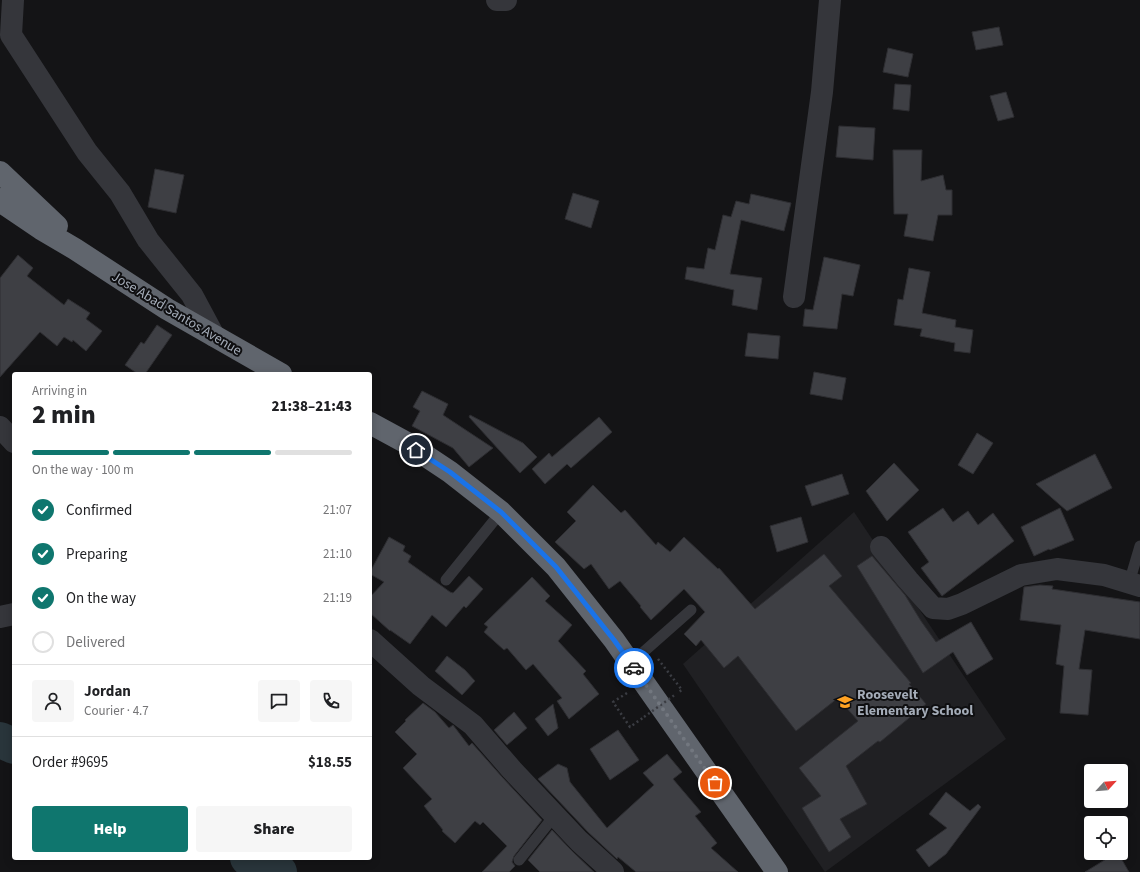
<!DOCTYPE html>
<meta charset="utf-8">
<style>
:root{--surface:#fff;--page:#f6f6f6;--text:#202124;--muted:#757577;--line:#e0e0e0;--accent:#0f766e}
body{margin:0;font-family:"Source Sans 3",sans-serif;background:var(--page);color:var(--text);height:100vh;display:flex;flex-direction:column;font-size:15px;white-space:nowrap}
*{box-sizing:border-box;margin:0}
p{font-size:13px;color:var(--muted)}
.icon{flex:none;width:22px;height:22px;fill:none;stroke:currentColor;stroke-width:2;stroke-linecap:round;stroke-linejoin:round}
.map{position:relative;flex:1;overflow:hidden}
.side{position:absolute;left:12px;top:372px;width:360px;height:488px;display:flex;flex-direction:column;background:var(--surface);border-radius:4px;box-shadow:0 2px 10px #0003}
.side>*{flex:none}
.needle{width:26px;rotate:64deg}
.tools{position:absolute;left:1084px;top:764px;display:grid;gap:8px}
.tools a{display:grid;place-items:center;width:44px;height:44px;border-radius:4px;background:var(--surface);box-shadow:0 2px 10px #0003;font-size:20px}
.pin{position:absolute;display:grid;place-items:center;width:34px;height:34px;color:#fff;margin:-17px;border:2px solid #fff;border-radius:50%;box-shadow:0 1px 4px #0007}
.courier{position:absolute;display:grid;place-items:center;width:40px;height:40px;margin:-20px;border:3px solid #1a73e8;border-radius:50%;background:#fff;color:#222;box-shadow:0 1px 5px #0007}
.head em{font-style:normal;font-weight:800}
.head div{display:flex;flex-direction:column-reverse}
.head{display:flex;align-items:center;justify-content:space-between;height:68px;padding:0 20px}
h1{font-size:26px;font-weight:800;line-height:30px}
.bar{display:grid;grid-template-columns:repeat(4,1fr);gap:6px 4px;align-content:center;height:48px;padding:0 20px}
.bar i{height:5px;border-radius:3px;background:var(--line)}
.bar .active{background:var(--accent)}
.bar p{grid-column:span 4}
.line{display:flex;align-items:center;gap:10px;padding:0 20px;border-top:1px solid var(--line)}
.line div{flex:1}
.round{display:grid;place-items:center;flex:none;width:42px;height:42px;border-radius:4px;background:var(--page)}
ol{padding:0 20px;list-style:none}
li{display:flex;align-items:center;gap:12px;height:44px}
li p{margin-inline-start:auto}
li .icon{padding:4px;border-radius:50%;background:var(--accent);color:#fff;stroke-width:4}
li:last-child{color:var(--muted)}
li i{width:22px;height:22px;border:2px solid var(--line);border-radius:50%}
.cta{display:flex;gap:8px;margin-top:auto;padding:8px 20px}
.cta a{flex:1;height:46px;border-radius:4px;background:var(--accent);color:#fff;font-size:16px;font-weight:800;line-height:46px;text-align:center}
.cta a+a{background:var(--page);color:var(--text)}
.map>svg:first-child{display:block}
.built{fill:#202023}
.lines{fill:none;stroke-linecap:round;stroke-linejoin:round}
.river{stroke:#29353b;stroke-width:36}
.building{fill:#3e3f44;stroke:#2e2e32}
.path{stroke:#3b3d43;stroke-width:2.5;stroke-dasharray:2 3;stroke-linecap:butt}
.lane{stroke:#35363b;stroke-width:11}
.street{stroke:#35363b;stroke-width:22}
.highway{stroke:#60656d;stroke-width:22}
.path-bridge{stroke:#3b3d43;stroke-width:2.5;stroke-dasharray:2 3;stroke-linecap:butt}
.done{stroke:#72777f;stroke-width:4;stroke-dasharray:0 7.2}
.route{stroke:#1a73e8;stroke-width:5}
.labels{text-anchor:middle;stroke-width:4;stroke-linejoin:round;paint-order:stroke}
.street-label{font-size:14px;fill:#a4acb8;stroke:#0f0f11}
.poi-label{font-size:14px;font-weight:bold;fill:#a4acb8;stroke:#0f0f11;text-anchor:start}
</style>
<div class="map">
<svg width="1140" height="872" viewBox="0 0 1140 872">
<rect width="100%" height="100%" fill="#141416"/>
<path class="built" d="M 854,512 L 1006,739 L 825,872 L 683,664 Z"/>
<g class="lines">
<path class="river" d="M 0,740 L 14,746
M 248,858 L 279,872"/>
</g>
<path class="building" d="M 999,27 L 1003,45 L 976,50 L 972,32 Z
M 888,48 L 913,54 L 908,77 L 883,72 Z
M 895,84 L 911,85 L 909,111 L 893,109 Z
M 1006,92 L 1014,117 L 998,121 L 990,96 Z
M 839,126 L 875,128 L 873,160 L 836,157 Z
M 893,150 L 922,150 L 921,181 L 943,175 L 946,190 L 952,190 L 952,215 L 938,215 L 933,241 L 904,236 L 908,214 L 894,214 Z
M 155,169 L 184,175 L 176,213 L 148,207 Z
M 573,193 L 599,201 L 591,228 L 565,219 Z
M 751,194 L 791,203 L 784,231 L 741,220 L 730,274 L 762,278 L 757,310 L 732,305 L 734,290 L 685,279 L 687,267 L 704,269 L 708,248 L 715,250 L 723,215 L 731,217 L 736,201 L 749,204 Z
M 18,255 L 33,268 L 27,276 L 64,305 L 68,299 L 90,313 L 86,319 L 102,331 L 86,351 L 73,340 L 72,342 L 64,337 L 57,346 L 40,332 L 0,377 L 0,278 Z
M 824,257 L 860,265 L 853,296 L 842,294 L 837,329 L 803,326 L 805,309 L 813,310 Z
M 909,268 L 930,272 L 922,313 L 956,320 L 955,327 L 973,330 L 970,353 L 954,351 L 955,343 L 920,336 L 922,329 L 894,325 L 898,299 L 903,300 Z
M 157,325 L 172,335 L 145,374 L 138,374 L 125,365 L 141,342 L 144,344 Z
M 748,333 L 780,336 L 778,359 L 745,356 Z
M 814,372 L 846,378 L 842,400 L 810,394 Z
M 422,391 L 448,404 L 443,415 L 493,448 L 469,467 L 453,448 L 412,426 L 420,411 L 413,407 Z
M 470,415 L 523,443 L 537,457 L 520,473 L 469,417 Z
M 599,417 L 612,432 L 571,468 L 567,464 L 545,484 L 532,469 L 549,453 L 552,457 Z
M 977,433 L 993,443 L 973,474 L 958,465 Z
M 1095,454 L 1112,488 L 1067,511 L 1036,484 Z
M 894,463 L 919,490 L 887,521 L 866,491 Z
M 842,474 L 849,494 L 812,506 L 805,486 Z
M 593,485 L 621,513 L 625,510 L 656,545 L 658,542 L 670,552 L 684,537 L 718,569 L 719,568 L 755,609 L 824,554 L 842,576 L 829,586 L 911,683 L 909,684 L 926,704 L 880,742 L 878,741 L 846,766 L 867,804 L 840,819 L 851,837 L 829,852 L 802,808 L 821,796 L 799,768 L 858,721 L 838,698 L 796,731 L 738,656 L 724,668 L 701,640 L 696,646 L 684,634 L 705,612 L 684,589 L 651,620 L 640,607 L 641,606 L 620,581 L 609,589 L 591,564 L 584,569 L 555,542 L 576,521 L 567,512 Z
M 943,508 L 953,522 L 968,511 L 978,525 L 993,513 L 1014,541 L 942,596 L 921,568 L 929,562 L 908,532 Z
M 1060,508 L 1074,540 L 1050,550 L 1049,549 L 1034,556 L 1021,527 Z
M 801,517 L 808,542 L 777,552 L 770,526 Z
M 389,537 L 405,546 L 403,551 L 411,556 L 408,562 L 450,592 L 453,593 L 469,576 L 483,589 L 466,608 L 464,606 L 446,627 L 432,615 L 410,644 L 390,630 L 390,631 L 370,613 L 370,597 L 384,582 L 370,574 L 370,572 Z
M 872,556 L 905,595 L 921,621 L 936,642 L 971,622 L 993,659 L 967,675 L 953,652 L 923,673 L 857,566 Z
M 532,577 L 550,596 L 545,601 L 572,625 L 558,641 L 586,671 L 583,674 L 599,694 L 569,719 L 557,701 L 562,698 L 533,664 L 526,670 L 507,648 L 504,650 L 484,632 L 488,627 L 484,624 Z
M 1040,585 L 1053,586 L 1052,589 L 1140,602 L 1140,639 L 1085,630 L 1079,669 L 1092,670 L 1088,715 L 1060,713 L 1064,666 L 1056,664 L 1061,625 L 1020,620 L 1024,587 Z
M 447,656 L 465,670 L 475,681 L 462,695 L 435,671 Z
M 423,703 L 435,712 L 449,728 L 453,725 L 469,746 L 472,743 L 503,778 L 542,820 L 514,856 L 512,862 L 515,866 L 509,872 L 482,872 L 507,846 L 483,822 L 480,825 L 475,821 L 455,843 L 442,831 L 443,830 L 424,806 L 432,799 L 403,768 L 417,754 L 395,732 L 406,721 L 405,720 Z
M 553,704 L 558,728 L 548,736 L 535,719 Z
M 514,712 L 527,728 L 507,745 L 494,730 Z
M 618,730 L 639,760 L 610,780 L 590,749 Z
M 667,754 L 682,772 L 673,779 L 701,812 L 695,816 L 717,843 L 711,848 L 738,872 L 636,872 L 618,857 L 617,859 L 588,832 L 538,779 L 558,764 L 567,768 L 570,782 L 607,828 L 654,785 L 643,773 Z
M 946,792 L 970,811 L 978,804 L 981,807 L 946,854 L 929,867 L 916,850 L 947,828 L 929,814 Z
M 552,830 L 571,850 L 594,872 L 540,872 L 528,860 Z
M 1116,853 L 1118,853 L 1129,872 L 1085,872 Z"/>
<g class="lines">
<path class="path" d="M 658,659 L 682,690 L 677,693
M 627,693 L 613,702 L 630,727 L 644,717"/>
<path class="lane" d="M 446,580 L 501,512
M 1129,583 L 1140,546
M 631,663 L 691,610
M 519,860 L 555,815"/>
<path class="street" d="M 13,0 L 11,35 L 87,152 L 120,193 L 148,240 L 192,295 L 214,336
M 497,0 L 506,0
M 794,297 L 822,92 L 830,0
M 0,427 L 14,442
M 881,547 L 908,580 L 933,608 L 948,609 L 962,604 L 1021,575 L 1057,569 L 1104,575 L 1140,586
M 0,617 L 14,614
M 370,640 L 421,686 L 473,725 L 512,770 L 579,841 L 613,872"/>
<path class="highway" d="M 0,172 L 57,226
M 0,199 L 7,206 L 41,229 L 75,249 L 167,309 L 281,374
M 370,423 L 405,442 L 450,472 L 501,512 L 556,567 L 614,640 L 777,872"/>
<path class="path-bridge" d="M 644,717 L 676,694"/>
</g>
<g class="lines">
<path class="done" d="M 634,668 L 715,783"/>
<path class="route" d="M 416,450 L 450,472 L 501,512 L 556,567 L 614,640 L 634,668"/>
</g>
<defs>
<g id="school-bare" transform="scale(1.2)"><path d="M0-5L7-2L0 1L-7-2ZM-4 1L0 2.5L4 1V4Q0 6-4 4Z" fill="#ffa223" stroke="#0f0f11" stroke-width="2.5" paint-order="stroke"/></g>
</defs>
<g fill-rule="evenodd">
<use href="#school-bare" x="845" y="702"/>
</g>
<g class="labels">
<g class="street-label">
<text transform="translate(177 313) rotate(31)" y="5">Jose Abad Santos Avenue</text>
</g>
<g class="poi-label">
<text x="857" y="699">Roosevelt<tspan x="857" dy="16">Elementary School</tspan></text>
</g>
</g>
</svg>
<div class="tools">
<a><svg class="needle" viewBox="-14 -14 28 28"><path d="M0-13l5 13h-10z" fill="#e53935"/><path d="M0 13l5-13h-10z" fill="#757577"/></svg></a>
<a><svg class="icon" aria-label="locate" viewBox="0 0 24 24"><circle cx="12" cy="12" r="6"/><path d="M12 2v4M12 18v4M2 12h4M18 12h4"/></svg></a>
</div>
<div class="pin" style="left:715px;top:783px;background:#ea580c"><svg class="icon" aria-label="bag" viewBox="0 0 24 24"><path d="M5 8h14l-1 12H6zM9 8a3 3 0 0 1 6 0"/></svg></div>
<div class="pin" style="left:416px;top:450px;background:#1f2937"><svg class="icon" aria-label="home" viewBox="0 0 24 24"><path d="M3 11l9-7 9 7M6 9v11h12V9"/></svg></div>
<div class="courier" style="left:634px;top:668px"><svg class="icon" aria-label="car" viewBox="0 0 24 24"><path d="M5 17H2v-5l4-1 3-4h7l3 4 3 1v5h-3M9 17h6M6 11h13"/><circle cx="7" cy="17" r="2"/><circle cx="17" cy="17" r="2"/></svg></div>
<section class="side">
<div class="head"><div><h1>2 min</h1><p>Arriving in</p></div><em>21:38–21:43</em></div>
<div class="bar"><i class="active"></i><i class="active"></i><i class="active"></i><i></i><p>On the way · 100 m</p></div>
<ol>
<li><svg class="icon" aria-label="check" viewBox="0 0 24 24"><path d="M5 12l5 5 9-10"/></svg>Confirmed<p>21:07</p></li>
<li><svg class="icon" aria-label="check" viewBox="0 0 24 24"><path d="M5 12l5 5 9-10"/></svg>Preparing<p>21:10</p></li>
<li><svg class="icon" aria-label="check" viewBox="0 0 24 24"><path d="M5 12l5 5 9-10"/></svg>On the way<p>21:19</p></li>
<li><i></i>Delivered</li>
</ol>
<div class="line" style="height:72px"><a class="round"><svg class="icon" aria-label="person" viewBox="0 0 24 24"><circle cx="12" cy="8" r="4"/><path d="M4 21q1-7 8-7t8 7"/></svg></a><div><b>Jordan</b><p>Courier · 4.7</p></div><a class="round"><svg class="icon" aria-label="chat" viewBox="0 0 24 24"><path d="M4 5h16v11H9l-5 4z"/></svg></a><a class="round"><svg class="icon" aria-label="phone" viewBox="0 0 24 24"><path d="M5 4h4l2 5-3 2q2 4 5 5l2-3 5 2v4C11 20 4 13 5 4z"/></svg></a></div>
<div class="line" style="height:52px"><div>Order #9695</div><b>$18.55</b></div>
<div class="cta"><a>Help</a><a>Share</a></div>
</section>
</div>
